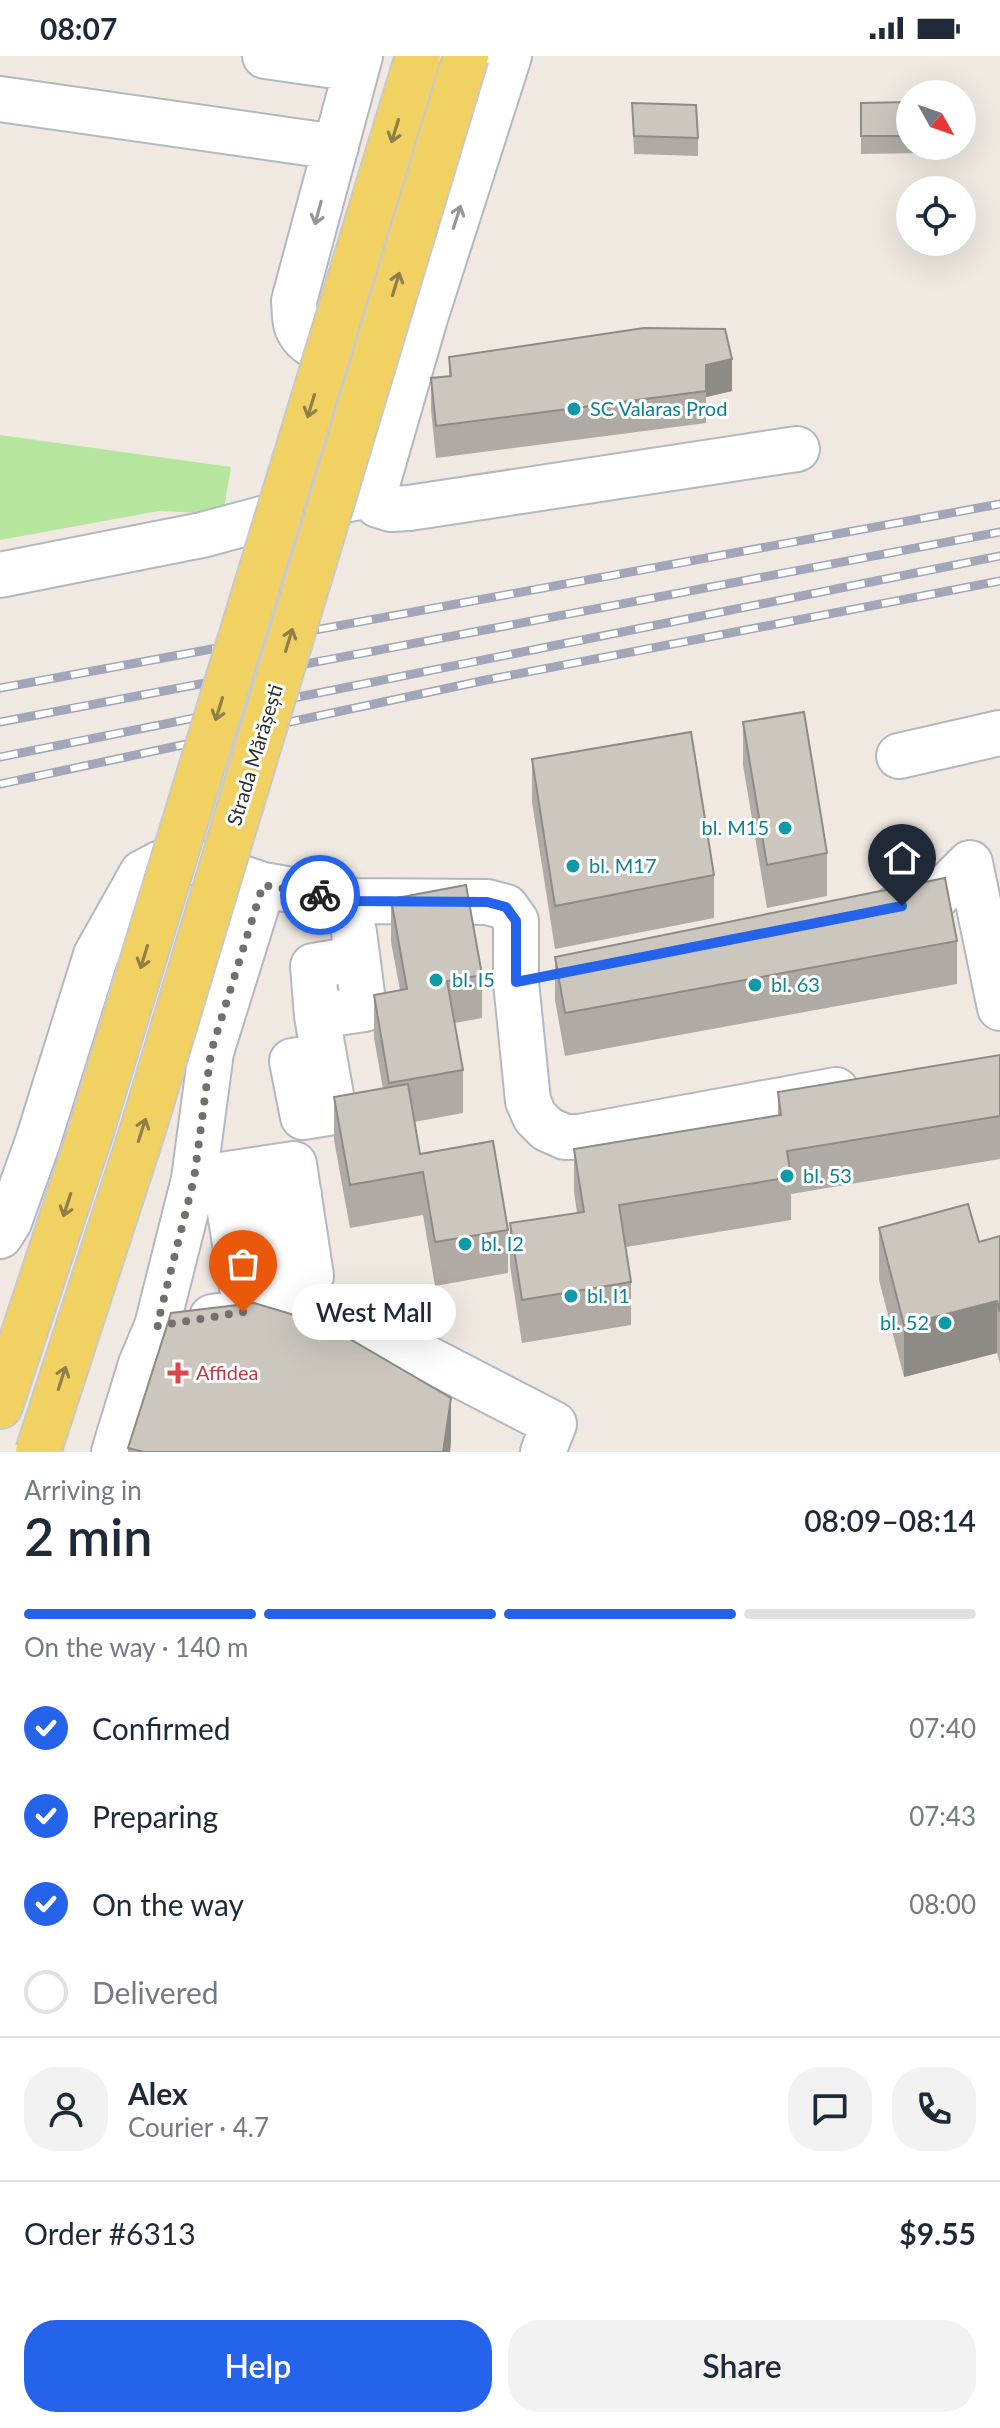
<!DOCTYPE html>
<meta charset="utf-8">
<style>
:root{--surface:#fff;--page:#f2f2f3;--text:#1f2937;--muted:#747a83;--line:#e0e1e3;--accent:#2563eb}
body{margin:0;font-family:Lato,sans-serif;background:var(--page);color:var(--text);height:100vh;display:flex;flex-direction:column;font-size:30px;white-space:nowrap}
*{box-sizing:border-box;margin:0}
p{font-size:26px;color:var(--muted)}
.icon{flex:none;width:44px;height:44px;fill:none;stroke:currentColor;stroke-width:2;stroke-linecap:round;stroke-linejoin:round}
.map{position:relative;height:1396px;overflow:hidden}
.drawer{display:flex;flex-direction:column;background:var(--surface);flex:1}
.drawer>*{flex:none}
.needle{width:52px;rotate:130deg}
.controls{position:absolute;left:896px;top:24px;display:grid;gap:16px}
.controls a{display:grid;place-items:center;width:80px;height:80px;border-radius:50%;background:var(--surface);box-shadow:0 8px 32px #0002;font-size:40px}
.pin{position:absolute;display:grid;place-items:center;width:68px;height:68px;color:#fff;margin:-82px -34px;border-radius:50% 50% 50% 0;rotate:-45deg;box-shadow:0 0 8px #0007}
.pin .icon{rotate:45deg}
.courier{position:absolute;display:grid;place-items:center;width:80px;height:80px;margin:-40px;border:6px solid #2563eb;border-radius:50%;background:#fff;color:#222;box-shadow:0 2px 10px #0007}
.bubble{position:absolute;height:56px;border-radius:28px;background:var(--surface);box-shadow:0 8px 32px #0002;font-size:26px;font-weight:600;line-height:56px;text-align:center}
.headline em{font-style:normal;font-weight:600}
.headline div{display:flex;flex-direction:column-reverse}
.headline{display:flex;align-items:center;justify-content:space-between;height:136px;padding:0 24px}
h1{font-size:52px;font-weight:600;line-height:60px}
.bar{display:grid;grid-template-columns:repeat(4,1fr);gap:12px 8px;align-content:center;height:96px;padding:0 24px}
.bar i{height:10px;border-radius:6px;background:var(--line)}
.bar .selected{background:var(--accent)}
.bar p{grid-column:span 4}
.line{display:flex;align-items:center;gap:20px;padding:0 24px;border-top:2px solid var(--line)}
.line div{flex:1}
.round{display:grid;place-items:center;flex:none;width:84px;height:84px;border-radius:32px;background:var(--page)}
ol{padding:0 24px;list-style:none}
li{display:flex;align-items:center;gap:24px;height:88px}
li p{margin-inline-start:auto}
li .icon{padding:8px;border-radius:50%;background:var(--accent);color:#fff;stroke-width:4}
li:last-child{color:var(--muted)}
li i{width:44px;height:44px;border:4px solid var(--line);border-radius:50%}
.button{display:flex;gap:16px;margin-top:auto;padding:16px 24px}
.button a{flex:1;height:92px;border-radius:32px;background:var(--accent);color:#fff;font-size:32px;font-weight:600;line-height:92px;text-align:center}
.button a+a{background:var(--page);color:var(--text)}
.status{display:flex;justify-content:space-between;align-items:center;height:56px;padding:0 40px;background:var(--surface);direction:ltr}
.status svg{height:22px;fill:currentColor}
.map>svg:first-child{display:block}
.green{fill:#b6e59e}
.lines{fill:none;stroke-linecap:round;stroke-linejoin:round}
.minor-casing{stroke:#b4b7c1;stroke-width:48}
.major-casing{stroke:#c9c9c9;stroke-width:48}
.minor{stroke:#fff;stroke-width:44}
.major{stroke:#f2d163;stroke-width:44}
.rail-casing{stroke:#a3a6b8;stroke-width:9}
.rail{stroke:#fff;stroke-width:6;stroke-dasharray:18;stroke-linecap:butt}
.major-bridge-casing{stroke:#c9c9c9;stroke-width:48;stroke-linecap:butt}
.major-bridge{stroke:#f2d163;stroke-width:44}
.wall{fill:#afaba4}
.shaded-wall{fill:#8e8b86}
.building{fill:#cbc7bf;stroke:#8e8b86;stroke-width:2}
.oneway{stroke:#908048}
.oneway2{stroke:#969696}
.done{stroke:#726f6d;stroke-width:8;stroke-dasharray:0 14.4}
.route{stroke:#2563eb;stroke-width:10}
.culture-dot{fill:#0f9aa8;stroke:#fff;stroke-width:3}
.health-dot{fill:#e0444e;stroke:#fff;stroke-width:3}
.labels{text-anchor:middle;stroke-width:6;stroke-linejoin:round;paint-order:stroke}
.culture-label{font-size:20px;fill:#0d838f;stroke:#fff;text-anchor:start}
.street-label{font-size:20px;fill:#2e2e2e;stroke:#fff}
.health-label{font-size:20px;fill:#be3a42;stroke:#fff;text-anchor:start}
</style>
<div class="status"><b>08:07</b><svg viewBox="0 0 49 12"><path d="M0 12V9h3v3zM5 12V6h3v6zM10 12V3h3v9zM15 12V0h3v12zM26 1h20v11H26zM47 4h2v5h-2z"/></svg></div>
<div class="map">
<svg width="1000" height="1396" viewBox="0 0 1000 1396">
<rect width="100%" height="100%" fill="#efe9e1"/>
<path class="green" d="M 0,379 L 231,411 L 223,458 L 159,455 L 0,484 Z"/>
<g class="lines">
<g class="minor-casing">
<path id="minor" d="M 265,0 L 356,13
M 360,0 L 294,245 C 295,253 294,264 297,271 C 313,309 382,303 408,282
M 509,0 L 425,262 L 374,439 L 378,449 L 391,453 L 409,452 L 797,393
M 0,43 L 336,91
M 0,519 L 202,479 L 299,453 L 365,440
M 899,700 L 1000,677
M 895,852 L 932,845 L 970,807 L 1000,952
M 317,960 L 364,953 L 354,876
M 324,1000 L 292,1005 L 303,1061 L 334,1056 L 317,960 L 313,910 L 355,903
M 194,1123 L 294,1108 L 311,1220 L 242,1231 L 229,1150 L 299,1138
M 264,1145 L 279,1225
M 0,1180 L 9,1166 L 38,1085 L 96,899 L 142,817 L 161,807 L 192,805 L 263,829 L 354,845 L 487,846 L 506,851 L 516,865 L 516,926 L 528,1045 L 535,1061 L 547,1073 L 565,1081 L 579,1081 L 836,1034
M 212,1261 L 272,1252 L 330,1252 L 554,1368 L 543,1396
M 114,1396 L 141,1308 L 157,1270 L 194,1123 L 211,996 L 263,829"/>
</g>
<g class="major-casing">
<path id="major" d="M 0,1350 L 91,1075"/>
</g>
<use href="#minor" class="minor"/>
<use href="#major" class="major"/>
<g class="rail-casing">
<path id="rail" d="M 0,632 L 1000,448
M 0,666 L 1000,476
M 0,701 L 1000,500
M 0,728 L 486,624 L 1000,525"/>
</g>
<use href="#rail" class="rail"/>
<g class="major-bridge-casing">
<path id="major-bridge" d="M 91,1075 L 418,0
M 38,1396 L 144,1070 L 466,0"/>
</g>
<use href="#major-bridge" class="major-bridge"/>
</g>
<path class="wall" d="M 910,46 L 910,90 L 924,90 L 924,97 L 861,98 L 861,47 Z
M 632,47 L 698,82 L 698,100 L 634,98 Z
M 449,301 L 732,335 L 706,341 L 706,367 L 436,402 L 431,354 L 431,322 L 449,320 Z
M 743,666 L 827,797 L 827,840 L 767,852 L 743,709 Z
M 532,703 L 714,819 L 714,862 L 555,893 L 532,746 Z
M 391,843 L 482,919 L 482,962 L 455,967 L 463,1014 L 463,1057 L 414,1066 L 420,1098 L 508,1174 L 508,1217 L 435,1230 L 423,1159 L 350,1172 L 334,1084 L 334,1041 L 383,1033 L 374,982 L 374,939 L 400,934 L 391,886 Z
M 957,885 L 957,928 L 565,1000 L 555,944 L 555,901 Z
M 1000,999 L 1000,1103 L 791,1138 L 791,1164 L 626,1191 L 631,1226 L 631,1269 L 522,1287 L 510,1210 L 510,1167 L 577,1157 L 574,1136 L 574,1093 L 778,1060 L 778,1036 Z
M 879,1172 L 979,1186 L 1000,1180 L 1000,1308 L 997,1297 L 904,1321 L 879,1224 Z
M 451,1385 L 450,1396 L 128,1396 L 128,1392 Z"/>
<path class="shaded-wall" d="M 732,303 L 732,335 L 706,341 L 706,309 Z
M 997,1245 L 997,1297 L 904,1321 L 904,1269 Z
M 451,1342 L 451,1385 L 450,1396 L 443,1396 Z"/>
<path class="building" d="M 910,46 L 910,80 L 861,80 L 861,47 Z
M 632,47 L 696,49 L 698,82 L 634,80 Z
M 644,272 L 725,273 L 732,303 L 706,309 L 706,335 L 436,370 L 431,322 L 451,320 L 449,301 Z
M 804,656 L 827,797 L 767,809 L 743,666 Z
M 691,676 L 714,819 L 555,850 L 532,703 Z
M 945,822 L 957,885 L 565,957 L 555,901 Z
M 466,829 L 482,919 L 447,925 L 463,1014 L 389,1027 L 374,939 L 407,933 L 391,843 Z
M 1000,999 L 1000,1060 L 787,1095 L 791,1121 L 619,1149 L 631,1226 L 522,1244 L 510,1167 L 584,1156 L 574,1093 L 781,1059 L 778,1036 Z
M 408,1028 L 420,1098 L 493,1085 L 508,1174 L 435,1186 L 423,1116 L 350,1129 L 334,1041 Z
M 968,1148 L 979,1186 L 1000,1180 L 1000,1256 L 997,1245 L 904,1269 L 879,1172 Z
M 254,1247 L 324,1268 L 451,1342 L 443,1396 L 144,1396 L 128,1392 L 171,1257 Z"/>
<defs><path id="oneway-shaft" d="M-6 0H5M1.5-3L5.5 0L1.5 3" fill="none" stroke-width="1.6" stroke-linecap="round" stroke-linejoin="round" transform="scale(2)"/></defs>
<g class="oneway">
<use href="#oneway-shaft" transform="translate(395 75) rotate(107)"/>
<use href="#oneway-shaft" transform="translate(396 228) rotate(-73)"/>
<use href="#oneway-shaft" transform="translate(311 350) rotate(107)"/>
<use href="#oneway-shaft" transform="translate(289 584) rotate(-73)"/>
<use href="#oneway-shaft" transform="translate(219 653) rotate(107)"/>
<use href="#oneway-shaft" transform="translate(144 901) rotate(107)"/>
<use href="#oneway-shaft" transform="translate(142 1074) rotate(-72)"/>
<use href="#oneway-shaft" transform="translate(67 1149) rotate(108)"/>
<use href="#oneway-shaft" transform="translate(62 1322) rotate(-72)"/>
</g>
<g class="oneway2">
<use href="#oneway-shaft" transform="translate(318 157) rotate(105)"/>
<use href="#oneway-shaft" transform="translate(457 161) rotate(-72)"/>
</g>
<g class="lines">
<path class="done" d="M 243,1256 L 157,1270 L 194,1123 L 211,996 L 263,829 L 320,839"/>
<path class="route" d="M 320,839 L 354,845 L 487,846 L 506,851 L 516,865 L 516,926 L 902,850"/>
</g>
<g class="culture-dot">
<circle cx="574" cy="353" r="8"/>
<circle cx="785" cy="772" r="8"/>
<circle cx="573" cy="810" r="8"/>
<circle cx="436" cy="924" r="8"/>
<circle cx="755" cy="929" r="8"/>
<circle cx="787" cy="1120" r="8"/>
<circle cx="465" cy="1188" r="8"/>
<circle cx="571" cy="1240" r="8"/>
<circle cx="945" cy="1267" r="8"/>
</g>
<path class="health-dot" d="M174 1305h8v8h8v8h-8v8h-8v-8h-8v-8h8z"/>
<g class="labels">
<g class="culture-label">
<text x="590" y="360">SC Valaras Prod</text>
<text x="769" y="779" text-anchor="end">bl. M15</text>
<text x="589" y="817">bl. M17</text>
<text x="452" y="931">bl. I5</text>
<text x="771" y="936">bl. 63</text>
<text x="803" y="1127">bl. 53</text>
<text x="481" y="1195">bl. I2</text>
<text x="587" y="1247">bl. I1</text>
<text x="929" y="1274" text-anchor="end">bl. 52</text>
</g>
<g class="street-label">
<text transform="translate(255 699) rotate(-73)" y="7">Strada Mărășești</text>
</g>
<g class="health-label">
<text x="196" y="1324">Affidea</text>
</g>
</g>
</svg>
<div class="controls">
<a><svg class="needle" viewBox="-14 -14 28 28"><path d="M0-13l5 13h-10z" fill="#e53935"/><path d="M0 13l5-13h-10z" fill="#747a83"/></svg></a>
<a><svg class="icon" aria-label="locate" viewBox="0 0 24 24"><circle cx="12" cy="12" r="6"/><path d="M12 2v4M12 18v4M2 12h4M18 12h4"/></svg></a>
</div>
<div class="pin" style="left:243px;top:1256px;background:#ea580c"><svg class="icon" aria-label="bag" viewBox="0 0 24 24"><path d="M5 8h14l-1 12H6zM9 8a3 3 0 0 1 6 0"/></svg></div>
<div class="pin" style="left:902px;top:850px;background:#1f2937"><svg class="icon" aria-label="home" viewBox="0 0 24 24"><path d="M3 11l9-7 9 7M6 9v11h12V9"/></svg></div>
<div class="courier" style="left:320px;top:839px"><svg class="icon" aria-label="bike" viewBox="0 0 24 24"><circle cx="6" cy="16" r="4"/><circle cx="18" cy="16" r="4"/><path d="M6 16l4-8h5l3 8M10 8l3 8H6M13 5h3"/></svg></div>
<div class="bubble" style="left:292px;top:1228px;width:164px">West Mall</div>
</div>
<section class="drawer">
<div class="headline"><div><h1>2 min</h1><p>Arriving in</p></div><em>08:09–08:14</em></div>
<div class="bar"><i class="selected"></i><i class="selected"></i><i class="selected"></i><i></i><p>On the way · 140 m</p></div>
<ol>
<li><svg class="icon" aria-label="check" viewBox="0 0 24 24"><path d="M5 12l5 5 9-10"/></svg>Confirmed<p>07:40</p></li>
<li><svg class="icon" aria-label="check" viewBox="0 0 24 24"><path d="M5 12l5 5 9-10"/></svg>Preparing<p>07:43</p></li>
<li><svg class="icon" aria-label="check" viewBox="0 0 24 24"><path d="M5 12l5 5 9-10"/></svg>On the way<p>08:00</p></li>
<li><i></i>Delivered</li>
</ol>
<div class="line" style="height:144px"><a class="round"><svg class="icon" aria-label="person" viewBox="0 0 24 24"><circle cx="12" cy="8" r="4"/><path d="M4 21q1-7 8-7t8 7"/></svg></a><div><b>Alex</b><p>Courier · 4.7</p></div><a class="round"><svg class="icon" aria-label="chat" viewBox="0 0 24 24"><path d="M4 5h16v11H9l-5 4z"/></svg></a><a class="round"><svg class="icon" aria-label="phone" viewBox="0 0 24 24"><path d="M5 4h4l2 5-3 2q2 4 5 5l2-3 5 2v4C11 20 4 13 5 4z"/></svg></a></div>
<div class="line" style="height:104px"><div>Order #6313</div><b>$9.55</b></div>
<div class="button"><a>Help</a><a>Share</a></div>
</section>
